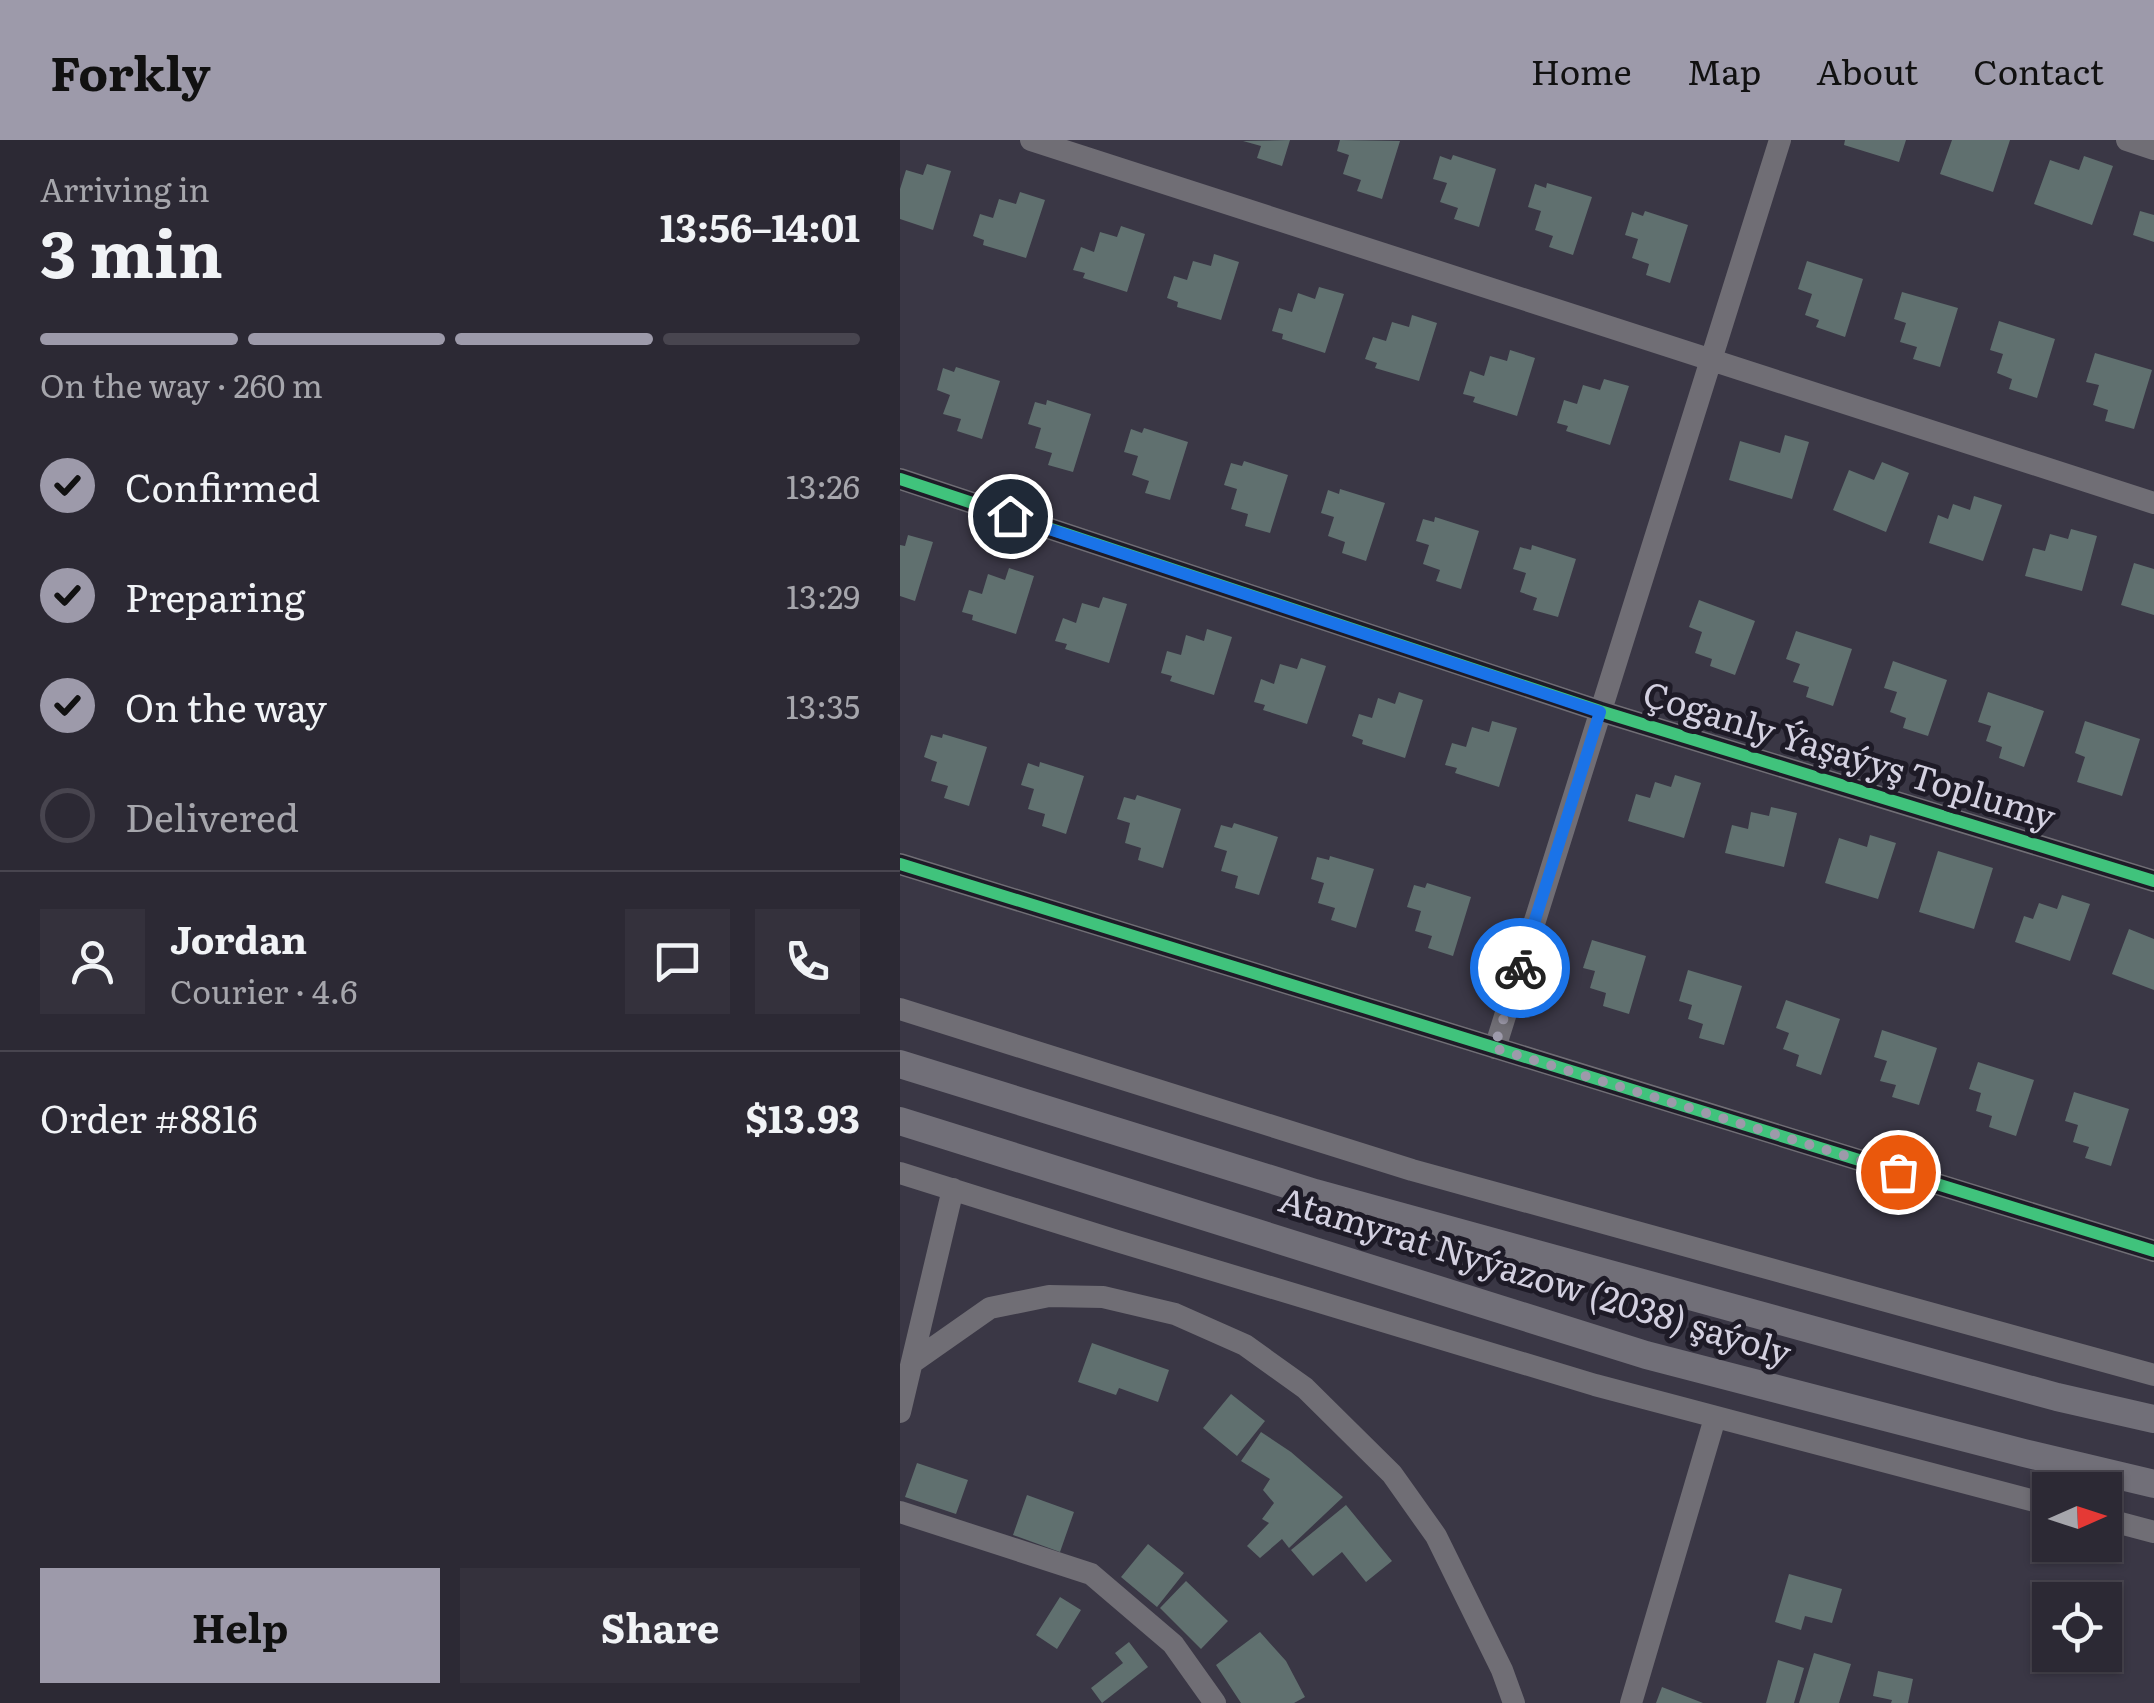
<!DOCTYPE html>
<meta charset="utf-8">
<style>
:root{--surface:#2c2934;--page:#34313c;--text:#f1f3f6;--muted:#a6a6ac;--line:#48454f;--accent:#9d9aaa}
body{margin:0;font-family:Literata,serif;background:var(--page);color:var(--text);height:100vh;display:flex;flex-direction:column;font-size:38px;white-space:nowrap}
*{box-sizing:border-box;margin:0}
p{font-size:32px;color:var(--muted)}
.icon{flex:none;width:55px;height:55px;fill:none;stroke:currentColor;stroke-width:2;stroke-linecap:round;stroke-linejoin:round}
.map{position:relative;flex:1;overflow:hidden}
.side{display:flex;flex-direction:column;background:var(--surface);width:900px}
.side>*{flex:none}
.needle{width:65px;rotate:87deg}
.controls{position:absolute;left:1132px;top:1332px;display:grid;gap:20px}
.controls a{display:grid;place-items:center;width:90px;height:90px;border-radius:0px;background:var(--surface);box-shadow:0 2px 8px #0004,0 0 0 2px var(--line);font-size:50px}
.pin{position:absolute;display:grid;place-items:center;width:85px;height:85px;color:#fff;margin:-42px;border:5px solid #fff;border-radius:50%;box-shadow:0 2px 10px #0007}
.courier{position:absolute;display:grid;place-items:center;width:100px;height:100px;margin:-50px;border:8px solid #1a73e8;border-radius:50%;background:#fff;color:#222;box-shadow:0 2px 12px #0007}
.overview em{font-style:normal;font-weight:700}
.overview div{display:flex;flex-direction:column-reverse}
.overview{display:flex;align-items:center;justify-content:space-between;height:170px;padding:0 40px}
h1{font-size:65px;font-weight:700;line-height:75px}
.bar{display:grid;grid-template-columns:repeat(4,1fr);gap:15px 10px;align-content:center;height:120px;padding:0 40px}
.bar i{height:12px;border-radius:8px;background:var(--line)}
.bar .selected{background:var(--accent)}
.bar p{grid-column:span 4}
.line{display:flex;align-items:center;gap:25px;padding:0 40px;border-top:2px solid var(--line)}
.line div{flex:1}
.round{display:grid;place-items:center;flex:none;width:105px;height:105px;border-radius:0px;background:var(--page)}
ol{padding:0 40px;list-style:none}
li{display:flex;align-items:center;gap:30px;height:110px}
li p{margin-inline-start:auto}
li .icon{padding:10px;border-radius:50%;background:var(--accent);color:#111;stroke-width:4}
li:last-child{color:var(--muted)}
li i{width:55px;height:55px;border:5px solid var(--line);border-radius:50%}
.primary-button{display:flex;gap:20px;margin-top:auto;padding:20px 40px}
.primary-button a{flex:1;height:115px;border-radius:0px;background:var(--accent);color:#111;font-size:40px;font-weight:700;line-height:115px;text-align:center}
.primary-button a+a{background:var(--page);color:var(--text)}
header{display:flex;align-items:center;gap:60px;box-sizing:border-box;height:140px;padding:0 50px;background:var(--accent);color:#111}
header strong{font-size:48px}
nav{display:flex;gap:55px;margin-inline-start:auto;font-size:35px}
main{display:flex;flex:1;min-height:0}
.map>svg:first-child{display:block}
.building{fill:#60706f}
.lines{fill:none;stroke-linecap:round;stroke-linejoin:round}
.minor{stroke:#706e75;stroke-width:22}
.major{stroke:#716f78;stroke-width:28}
.cycleway-casing{stroke:#1e1b27;stroke-width:19}
.cycleway{stroke:#40c37c;stroke-width:12}
.done{stroke:#9d9aaa;stroke-width:10;stroke-dasharray:0 18}
.route{stroke:#1a73e8;stroke-width:12}
.labels{text-anchor:middle;stroke-width:10;stroke-linejoin:round;paint-order:stroke}
.street-label{font-size:35px;fill:#d3d0e0;stroke:#1e1b27}
</style>
<header>
<strong>Forkly</strong>
<nav><a>Home</a><a>Map</a><a>About</a><a>Contact</a></nav>
</header>
<main>
<section class="side">
<div class="overview"><div><h1>3 min</h1><p>Arriving in</p></div><em>13:56–14:01</em></div>
<div class="bar"><i class="selected"></i><i class="selected"></i><i class="selected"></i><i></i><p>On the way · 260 m</p></div>
<ol>
<li><svg class="icon" aria-label="check" viewBox="0 0 24 24"><path d="M5 12l5 5 9-10"/></svg>Confirmed<p>13:26</p></li>
<li><svg class="icon" aria-label="check" viewBox="0 0 24 24"><path d="M5 12l5 5 9-10"/></svg>Preparing<p>13:29</p></li>
<li><svg class="icon" aria-label="check" viewBox="0 0 24 24"><path d="M5 12l5 5 9-10"/></svg>On the way<p>13:35</p></li>
<li><i></i>Delivered</li>
</ol>
<div class="line" style="height:180px"><a class="round"><svg class="icon" aria-label="person" viewBox="0 0 24 24"><circle cx="12" cy="8" r="4"/><path d="M4 21q1-7 8-7t8 7"/></svg></a><div><b>Jordan</b><p>Courier · 4.6</p></div><a class="round"><svg class="icon" aria-label="chat" viewBox="0 0 24 24"><path d="M4 5h16v11H9l-5 4z"/></svg></a><a class="round"><svg class="icon" aria-label="phone" viewBox="0 0 24 24"><path d="M5 4h4l2 5-3 2q2 4 5 5l2-3 5 2v4C11 20 4 13 5 4z"/></svg></a></div>
<div class="line" style="height:130px"><div>Order #8816</div><b>$13.93</b></div>
<div class="primary-button"><a>Help</a><a>Share</a></div>
</section>
<div class="map">
<svg width="1254" height="1563" viewBox="0 0 1254 1563">
<rect width="100%" height="100%" fill="#3a3745"/>
<path class="building" d="M 390,0 L 382,26 L 357,18 L 361,6 L 343,1 Z
M 440,0 L 500,1 L 482,59 L 457,51 L 461,40 L 443,34 L 449,15 L 437,11 Z
M 945,0 L 1006,0 L 999,22 L 944,5 Z
M 1052,0 L 1110,0 L 1093,52 L 1040,34 Z
M 553,15 L 596,29 L 579,87 L 554,79 L 558,68 L 540,62 L 547,43 L 533,39 L 540,16 L 551,20 Z
M 1184,16 L 1213,26 L 1192,85 L 1134,64 L 1150,20 L 1179,30 Z
M 27,24 L 51,31 L 33,90 L 0,79 L 0,49 L 6,30 L 23,35 Z
M 647,43 L 692,57 L 673,115 L 649,107 L 653,96 L 635,90 L 641,71 L 628,67 L 635,44 L 646,48 Z
M 120,52 L 145,60 L 126,118 L 83,105 L 84,100 L 73,96 L 80,74 L 93,78 L 99,59 L 116,64 Z
M 745,71 L 788,85 L 770,143 L 746,135 L 749,124 L 732,118 L 738,99 L 725,95 L 732,72 L 743,76 Z
M 1240,71 L 1254,75 L 1254,102 L 1233,95 Z
M 221,86 L 245,94 L 227,152 L 183,138 L 185,133 L 173,130 L 181,107 L 194,112 L 200,92 L 217,97 Z
M 314,114 L 339,122 L 321,180 L 277,167 L 278,162 L 267,158 L 274,136 L 287,140 L 293,121 L 311,126 Z
M 907,121 L 963,139 L 945,197 L 916,187 L 919,180 L 905,175 L 912,154 L 898,149 Z
M 419,147 L 444,154 L 425,213 L 382,199 L 383,194 L 372,191 L 379,168 L 392,172 L 398,153 L 415,159 Z
M 1002,152 L 1058,168 L 1040,227 L 1013,219 L 1017,207 L 1000,202 L 1006,183 L 994,179 Z
M 512,175 L 537,183 L 519,241 L 475,228 L 477,223 L 465,219 L 473,197 L 486,201 L 492,182 L 509,187 Z
M 1099,181 L 1155,199 L 1137,258 L 1109,249 L 1112,239 L 1097,233 L 1103,214 L 1090,210 Z
M 610,210 L 635,218 L 617,276 L 573,262 L 575,257 L 563,254 L 570,231 L 584,236 L 590,216 L 607,221 Z
M 1195,213 L 1252,230 L 1234,289 L 1205,281 L 1208,270 L 1193,265 L 1199,245 L 1186,242 Z
M 56,227 L 100,241 L 82,299 L 57,291 L 61,279 L 43,274 L 50,255 L 37,250 L 43,228 L 54,232 Z
M 704,239 L 729,246 L 710,305 L 666,291 L 668,286 L 657,283 L 664,260 L 677,264 L 683,245 L 700,250 Z
M 147,260 L 191,274 L 173,332 L 148,325 L 152,313 L 135,308 L 141,288 L 128,284 L 135,262 L 146,265 Z
M 244,288 L 288,302 L 270,360 L 245,353 L 249,341 L 232,335 L 238,316 L 224,312 L 231,289 L 242,293 Z
M 885,295 L 909,302 L 892,359 L 829,340 L 840,301 L 880,313 Z
M 344,321 L 388,335 L 370,393 L 345,386 L 348,374 L 331,369 L 337,349 L 324,345 L 331,323 L 342,326 Z
M 982,322 L 1009,333 L 986,392 L 933,370 L 949,330 L 974,340 Z
M 440,349 L 485,363 L 466,421 L 442,413 L 445,402 L 428,396 L 434,377 L 421,373 L 428,350 L 439,354 Z
M 1074,356 L 1102,365 L 1083,421 L 1029,403 L 1038,375 L 1048,379 L 1053,364 L 1070,370 Z
M 535,377 L 579,391 L 561,449 L 536,441 L 540,430 L 523,424 L 529,405 L 516,401 L 523,379 L 534,382 Z
M 1171,389 L 1197,396 L 1182,451 L 1125,436 L 1133,408 L 1145,411 L 1150,394 L 1168,399 Z
M 8,395 L 33,402 L 15,461 L 0,456 L 0,405 L 5,406 Z
M 632,405 L 676,419 L 658,477 L 633,470 L 637,458 L 620,452 L 626,433 L 613,429 L 620,407 L 631,410 Z
M 1234,423 L 1254,429 L 1254,475 L 1221,465 Z
M 109,428 L 134,436 L 116,494 L 72,480 L 73,475 L 62,472 L 69,450 L 82,454 L 88,434 L 105,440 Z
M 203,457 L 227,464 L 209,523 L 165,509 L 167,504 L 155,501 L 163,478 L 176,483 L 182,463 L 199,468 Z
M 799,460 L 855,481 L 835,535 L 810,526 L 812,519 L 795,513 L 802,492 L 789,487 Z
M 307,489 L 332,497 L 314,555 L 270,541 L 272,536 L 261,533 L 267,511 L 281,515 L 286,495 L 304,501 Z
M 896,491 L 952,509 L 933,566 L 906,557 L 909,547 L 893,542 L 900,524 L 886,519 Z
M 401,518 L 426,526 L 407,584 L 363,570 L 365,565 L 354,562 L 361,539 L 374,544 L 380,524 L 397,529 Z
M 993,521 L 1047,540 L 1028,596 L 1003,588 L 1006,578 L 990,572 L 997,552 L 984,548 Z
M 499,552 L 523,560 L 505,618 L 462,604 L 463,600 L 452,596 L 459,574 L 472,578 L 478,558 L 495,564 Z
M 1088,552 L 1144,571 L 1124,627 L 1099,618 L 1102,607 L 1086,601 L 1091,586 L 1078,582 Z
M 592,581 L 617,588 L 599,647 L 555,633 L 557,628 L 545,625 L 552,603 L 566,607 L 572,587 L 589,592 Z
M 1185,581 L 1240,599 L 1222,656 L 1177,642 L 1185,617 L 1175,613 Z
M 43,594 L 87,607 L 69,666 L 44,658 L 48,646 L 31,641 L 37,622 L 24,617 L 31,595 L 42,598 Z
M 140,622 L 184,636 L 166,694 L 142,686 L 145,674 L 128,669 L 134,649 L 121,645 L 128,623 L 139,627 Z
M 775,635 L 801,643 L 784,698 L 728,681 L 736,654 L 750,658 L 755,642 L 771,647 Z
M 237,655 L 281,669 L 263,728 L 238,720 L 241,708 L 225,703 L 230,683 L 217,679 L 224,657 L 235,660 Z
M 871,667 L 897,673 L 884,727 L 825,713 L 832,685 L 848,689 L 851,672 L 869,676 Z
M 334,683 L 378,697 L 359,755 L 335,748 L 338,736 L 321,731 L 327,711 L 314,707 L 321,685 L 332,688 Z
M 970,695 L 996,703 L 978,759 L 925,743 L 939,698 L 967,707 Z
M 1038,711 L 1093,728 L 1074,789 L 1019,772 Z
M 430,716 L 474,729 L 456,788 L 431,780 L 435,768 L 418,763 L 424,743 L 411,739 L 417,717 L 429,720 Z
M 527,743 L 571,757 L 553,816 L 528,808 L 532,796 L 515,791 L 521,771 L 507,767 L 514,745 L 525,748 Z
M 1162,755 L 1190,764 L 1170,821 L 1115,802 L 1124,776 L 1133,779 L 1139,763 L 1157,769 Z
M 1229,789 L 1254,799 L 1254,850 L 1212,834 Z
M 692,800 L 746,816 L 729,874 L 703,866 L 706,853 L 690,848 L 695,831 L 683,828 Z
M 788,830 L 842,846 L 824,905 L 799,898 L 803,884 L 788,879 L 792,865 L 779,861 Z
M 886,860 L 940,879 L 921,935 L 896,926 L 899,915 L 883,909 L 889,893 L 876,888 Z
M 982,890 L 1037,908 L 1019,965 L 992,957 L 996,945 L 980,941 L 987,921 L 974,917 Z
M 1078,922 L 1134,940 L 1116,996 L 1089,987 L 1092,976 L 1076,971 L 1081,953 L 1069,949 Z
M 1174,952 L 1229,969 L 1211,1026 L 1185,1018 L 1189,1007 L 1173,1002 L 1178,985 L 1165,981 Z
M 192,1203 L 269,1230 L 258,1262 L 219,1248 L 216,1255 L 178,1242 Z
M 331,1254 L 365,1281 L 337,1316 L 303,1288 Z
M 361,1292 L 391,1312 L 443,1357 L 389,1408 L 382,1399 L 360,1418 L 347,1406 L 369,1383 L 362,1379 L 374,1363 L 363,1350 L 370,1339 L 341,1321 Z
M 17,1323 L 68,1340 L 56,1374 L 5,1357 Z
M 127,1355 L 174,1372 L 160,1412 L 113,1395 Z
M 446,1365 L 492,1421 L 466,1442 L 442,1412 L 413,1436 L 391,1410 Z
M 248,1404 L 284,1433 L 257,1467 L 221,1437 Z
M 889,1434 L 942,1449 L 932,1483 L 905,1476 L 901,1490 L 875,1482 Z
M 286,1441 L 328,1481 L 301,1509 L 260,1468 Z
M 160,1457 L 181,1470 L 157,1509 L 136,1495 Z
M 360,1492 L 386,1521 L 405,1557 L 394,1563 L 341,1563 L 316,1525 Z
M 229,1502 L 248,1527 L 202,1563 L 191,1548 L 223,1523 L 215,1513 Z
M 914,1513 L 951,1524 L 939,1563 L 899,1563 Z
M 878,1520 L 904,1528 L 894,1563 L 866,1563 Z
M 978,1531 L 1013,1539 L 1008,1563 L 991,1563 L 992,1560 L 973,1556 Z
M 762,1547 L 803,1563 L 756,1563 Z"/>
<g class="lines">
<path class="minor" d="M 131,0 L 1254,363
M 1227,0 L 1254,9
M 0,339 L 700,571 L 1254,741
M 0,724 L 1254,1111
M 0,869 L 512,1030 L 1254,1235
M 595,908 L 880,0
M 0,1033 L 217,1101 L 695,1245 L 1150,1365
M 13,1222 L 90,1168 L 149,1156 L 203,1157 L 275,1174 L 345,1205 L 405,1248 L 492,1334 L 536,1396 L 602,1530 L 614,1563
M 0,1272 L 53,1049
M 0,1372 L 191,1434 L 273,1504 L 315,1563
M 1205,1379 L 1254,1392
M 731,1563 L 815,1278"/>
<path class="major" d="M 0,924 L 415,1053 L 1157,1257 L 1254,1279
M 0,981 L 746,1215 L 1124,1313 L 1254,1344"/>
<g class="cycleway-casing">
<path id="cycleway" d="M 0,339 L 700,571 L 1254,741
M 0,724 L 1254,1111"/>
</g>
<use href="#cycleway" class="cycleway"/>
</g>
<g class="lines">
<path class="done" d="M 620,828 L 594,908 L 998,1032"/>
<path class="route" d="M 110,376 L 700,572 L 620,828"/>
</g>
<g class="labels">
<g class="street-label">
<text transform="translate(949 616) rotate(17)" y="12">Çoganly Ýaşaýyş Toplumy</text>
<text transform="translate(635 1137) rotate(17)" y="12">Atamyrat Nyýazow (2038) şaýoly</text>
</g>
</g>
</svg>
<div class="controls">
<a><svg class="needle" viewBox="-14 -14 28 28"><path d="M0-13l5 13h-10z" fill="#e53935"/><path d="M0 13l5-13h-10z" fill="#a6a6ac"/></svg></a>
<a><svg class="icon" aria-label="locate" viewBox="0 0 24 24"><circle cx="12" cy="12" r="6"/><path d="M12 2v4M12 18v4M2 12h4M18 12h4"/></svg></a>
</div>
<div class="pin" style="left:998px;top:1032px;background:#ea580c"><svg class="icon" aria-label="bag" viewBox="0 0 24 24"><path d="M5 8h14l-1 12H6zM9 8a3 3 0 0 1 6 0"/></svg></div>
<div class="pin" style="left:110px;top:376px;background:#1f2937"><svg class="icon" aria-label="home" viewBox="0 0 24 24"><path d="M3 11l9-7 9 7M6 9v11h12V9"/></svg></div>
<div class="courier" style="left:620px;top:828px"><svg class="icon" aria-label="bike" viewBox="0 0 24 24"><circle cx="6" cy="16" r="4"/><circle cx="18" cy="16" r="4"/><path d="M6 16l4-8h5l3 8M10 8l3 8H6M13 5h3"/></svg></div>
</div>
</main>
